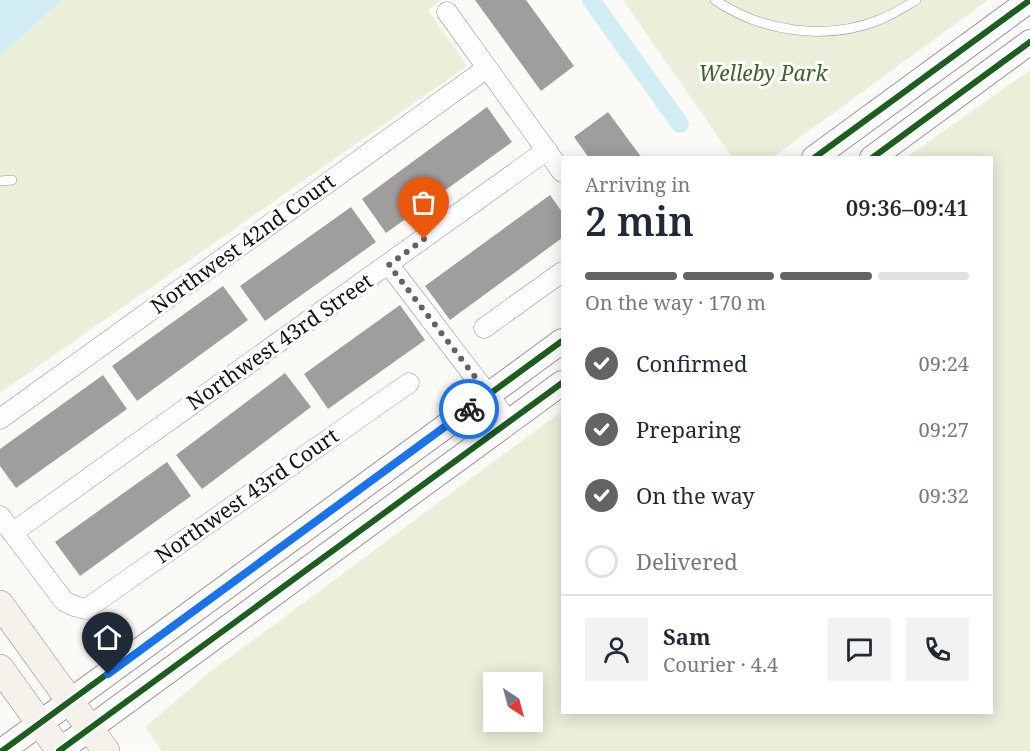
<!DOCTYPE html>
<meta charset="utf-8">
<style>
:root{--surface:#fff;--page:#f2f2f3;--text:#1f2937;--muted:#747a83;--line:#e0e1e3;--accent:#636362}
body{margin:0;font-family:"Noto Serif",serif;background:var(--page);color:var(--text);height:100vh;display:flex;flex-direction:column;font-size:22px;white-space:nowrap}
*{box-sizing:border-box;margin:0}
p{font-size:20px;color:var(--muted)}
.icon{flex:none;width:33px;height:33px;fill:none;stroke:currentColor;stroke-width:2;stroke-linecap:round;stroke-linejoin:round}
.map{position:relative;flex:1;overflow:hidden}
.side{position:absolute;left:561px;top:156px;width:432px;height:558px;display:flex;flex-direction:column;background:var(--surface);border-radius:0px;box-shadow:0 3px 15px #0003}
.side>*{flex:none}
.needle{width:39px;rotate:144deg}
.buttons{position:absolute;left:483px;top:672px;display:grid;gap:12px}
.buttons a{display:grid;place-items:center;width:60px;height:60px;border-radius:0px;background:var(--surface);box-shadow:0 3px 15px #0003;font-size:30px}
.pin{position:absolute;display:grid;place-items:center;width:51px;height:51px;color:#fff;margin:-62px -26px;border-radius:50% 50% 50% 0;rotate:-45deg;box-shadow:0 0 6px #0007}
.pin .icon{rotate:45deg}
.courier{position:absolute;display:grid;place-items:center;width:60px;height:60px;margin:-30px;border:4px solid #1a73e8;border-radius:50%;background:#fff;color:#222;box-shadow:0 2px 8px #0007}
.summary em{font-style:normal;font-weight:600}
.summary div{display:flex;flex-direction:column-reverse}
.summary{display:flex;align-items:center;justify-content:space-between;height:102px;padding:0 24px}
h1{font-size:39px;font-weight:600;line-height:45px}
.bar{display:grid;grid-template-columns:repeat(4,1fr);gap:9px 6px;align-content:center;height:72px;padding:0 24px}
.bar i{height:8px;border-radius:4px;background:var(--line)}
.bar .selected{background:var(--accent)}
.bar p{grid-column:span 4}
.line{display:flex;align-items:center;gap:15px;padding:0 24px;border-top:2px solid var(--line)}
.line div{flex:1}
.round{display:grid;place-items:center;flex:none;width:63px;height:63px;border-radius:0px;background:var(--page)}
ol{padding:0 24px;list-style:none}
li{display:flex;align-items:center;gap:18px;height:66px}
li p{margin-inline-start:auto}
li .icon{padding:6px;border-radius:50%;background:var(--accent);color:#fff;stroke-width:4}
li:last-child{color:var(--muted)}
li i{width:33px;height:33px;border:3px solid var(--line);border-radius:50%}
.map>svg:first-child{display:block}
.green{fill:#eaefd9;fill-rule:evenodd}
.water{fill:#d1edf3}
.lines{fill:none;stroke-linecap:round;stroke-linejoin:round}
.canal{stroke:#d1edf3;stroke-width:18}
.building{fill:#a09e9c}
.service-casing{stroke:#979695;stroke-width:10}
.minor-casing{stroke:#979695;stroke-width:21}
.tertiary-casing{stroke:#979695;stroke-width:26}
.secondary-casing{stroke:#8d8d8b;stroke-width:28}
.service{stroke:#fffefe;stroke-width:9}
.minor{stroke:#fffefe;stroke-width:20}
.tertiary{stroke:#fffefe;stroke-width:24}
.secondary{stroke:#f5f2ec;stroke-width:27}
.cycleway-casing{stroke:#fff;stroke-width:10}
.cycleway{stroke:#1b5e20;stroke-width:6}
.done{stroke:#636362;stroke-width:6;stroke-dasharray:0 10.8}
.route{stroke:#1a73e8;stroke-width:8}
.labels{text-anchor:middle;stroke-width:6;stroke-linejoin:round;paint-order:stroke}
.park-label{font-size:21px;font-style:italic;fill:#3d6326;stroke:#fff}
.street-label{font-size:21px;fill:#111;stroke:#fff}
</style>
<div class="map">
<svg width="1030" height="751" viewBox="0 0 1030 751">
<rect width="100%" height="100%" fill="#fcfaf7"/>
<path class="green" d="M 62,0 L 441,0 L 428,10 L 467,66 L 0,393 L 0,56 Z
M 623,0 L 988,0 L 772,158 L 732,157 Z
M 1030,70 L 1030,751 L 162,751 L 145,727 L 210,672 L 562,411 L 562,712 L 992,712 L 992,158 L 907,157 ZM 532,682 L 532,722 L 494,722 L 494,682 Z"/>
<path class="water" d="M 0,0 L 62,0 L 0,56 Z"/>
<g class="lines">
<path class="canal" d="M 591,0 L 680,124"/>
</g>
<path class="building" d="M 475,0 L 526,0 L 574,66 L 541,91 Z
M 487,107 L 512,142 L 386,233 L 362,199 Z
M 608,112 L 642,158 L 589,158 L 574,137 Z
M 550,195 L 562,212 L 562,238 L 450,320 L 425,286 Z
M 351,207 L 376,242 L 265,321 L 240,286 Z
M 223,286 L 248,320 L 137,401 L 112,366 Z
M 400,305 L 425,340 L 328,409 L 304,374 Z
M 285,373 L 311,407 L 202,489 L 176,455 Z
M 103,375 L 127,409 L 16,488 L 0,466 L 0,449 Z
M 167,462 L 191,496 L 80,576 L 55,542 Z"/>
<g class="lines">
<g class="service-casing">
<path id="service" d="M 715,0 C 762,32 826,41 879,20 C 892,15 904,7 916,0
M 0,181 L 12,180"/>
</g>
<g class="minor-casing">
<path id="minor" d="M 447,12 L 562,172
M 389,265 L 509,422
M 484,328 L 562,272
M 0,419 L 487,68
M 0,516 L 64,601 L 74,606 L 86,609 L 409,383
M 12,533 L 547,150"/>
</g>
<g class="tertiary-casing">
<path id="tertiary" d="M 814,158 L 1030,0
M 872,158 L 1030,42
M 2,751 L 562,341
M 59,751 L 562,383"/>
</g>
<g class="secondary-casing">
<path id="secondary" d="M 0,604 L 106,751
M 0,668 L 60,751"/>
</g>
<use href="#service" class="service"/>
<use href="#minor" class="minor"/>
<use href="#tertiary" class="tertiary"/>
<use href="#secondary" class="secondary"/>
<g class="cycleway-casing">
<path id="cycleway" d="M 814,158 L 1030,0
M 872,158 L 1030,42
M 2,751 L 562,341
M 59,751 L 562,383"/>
</g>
<use href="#cycleway" class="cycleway"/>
</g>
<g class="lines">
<path class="done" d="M 424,239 L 389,265 L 489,395 L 469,409"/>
<path class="route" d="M 108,674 L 469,409"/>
</g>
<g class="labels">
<g class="park-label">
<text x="763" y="81">Welleby Park</text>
</g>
<g class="street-label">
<text transform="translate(243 244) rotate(-36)" y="7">Northwest 42nd Court</text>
<text transform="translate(280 342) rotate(-35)" y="7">Northwest 43rd Street</text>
<text transform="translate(247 496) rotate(-35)" y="7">Northwest 43rd Court</text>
</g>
</g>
</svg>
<div class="buttons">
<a><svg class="needle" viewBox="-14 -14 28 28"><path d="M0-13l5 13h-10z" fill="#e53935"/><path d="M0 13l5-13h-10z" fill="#747a83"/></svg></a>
</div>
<div class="pin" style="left:424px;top:239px;background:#ea580c"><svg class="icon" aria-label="bag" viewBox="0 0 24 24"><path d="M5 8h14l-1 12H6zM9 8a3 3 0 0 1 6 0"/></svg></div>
<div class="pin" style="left:108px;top:674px;background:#1f2937"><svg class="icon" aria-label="home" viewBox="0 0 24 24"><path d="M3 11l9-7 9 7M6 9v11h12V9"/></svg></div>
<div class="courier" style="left:469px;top:409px"><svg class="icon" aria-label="bike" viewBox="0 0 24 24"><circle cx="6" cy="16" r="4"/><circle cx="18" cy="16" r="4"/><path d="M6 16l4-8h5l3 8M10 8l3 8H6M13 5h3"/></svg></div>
<section class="side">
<div class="summary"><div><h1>2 min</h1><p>Arriving in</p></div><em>09:36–09:41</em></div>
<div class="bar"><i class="selected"></i><i class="selected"></i><i class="selected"></i><i></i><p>On the way · 170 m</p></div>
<ol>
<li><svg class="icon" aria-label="check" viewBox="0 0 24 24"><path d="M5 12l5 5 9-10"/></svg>Confirmed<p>09:24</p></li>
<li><svg class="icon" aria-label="check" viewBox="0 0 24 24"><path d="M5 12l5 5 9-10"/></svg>Preparing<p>09:27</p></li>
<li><svg class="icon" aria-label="check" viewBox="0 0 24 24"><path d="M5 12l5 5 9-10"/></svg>On the way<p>09:32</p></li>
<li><i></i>Delivered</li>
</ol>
<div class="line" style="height:108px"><a class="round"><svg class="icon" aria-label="person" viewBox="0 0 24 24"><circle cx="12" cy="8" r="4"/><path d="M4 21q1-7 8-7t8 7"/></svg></a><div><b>Sam</b><p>Courier · 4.4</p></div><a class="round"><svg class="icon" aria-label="chat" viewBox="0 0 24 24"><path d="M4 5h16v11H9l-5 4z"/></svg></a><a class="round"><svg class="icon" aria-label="phone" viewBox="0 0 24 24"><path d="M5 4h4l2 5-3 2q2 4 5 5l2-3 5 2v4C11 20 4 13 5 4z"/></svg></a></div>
</section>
</div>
